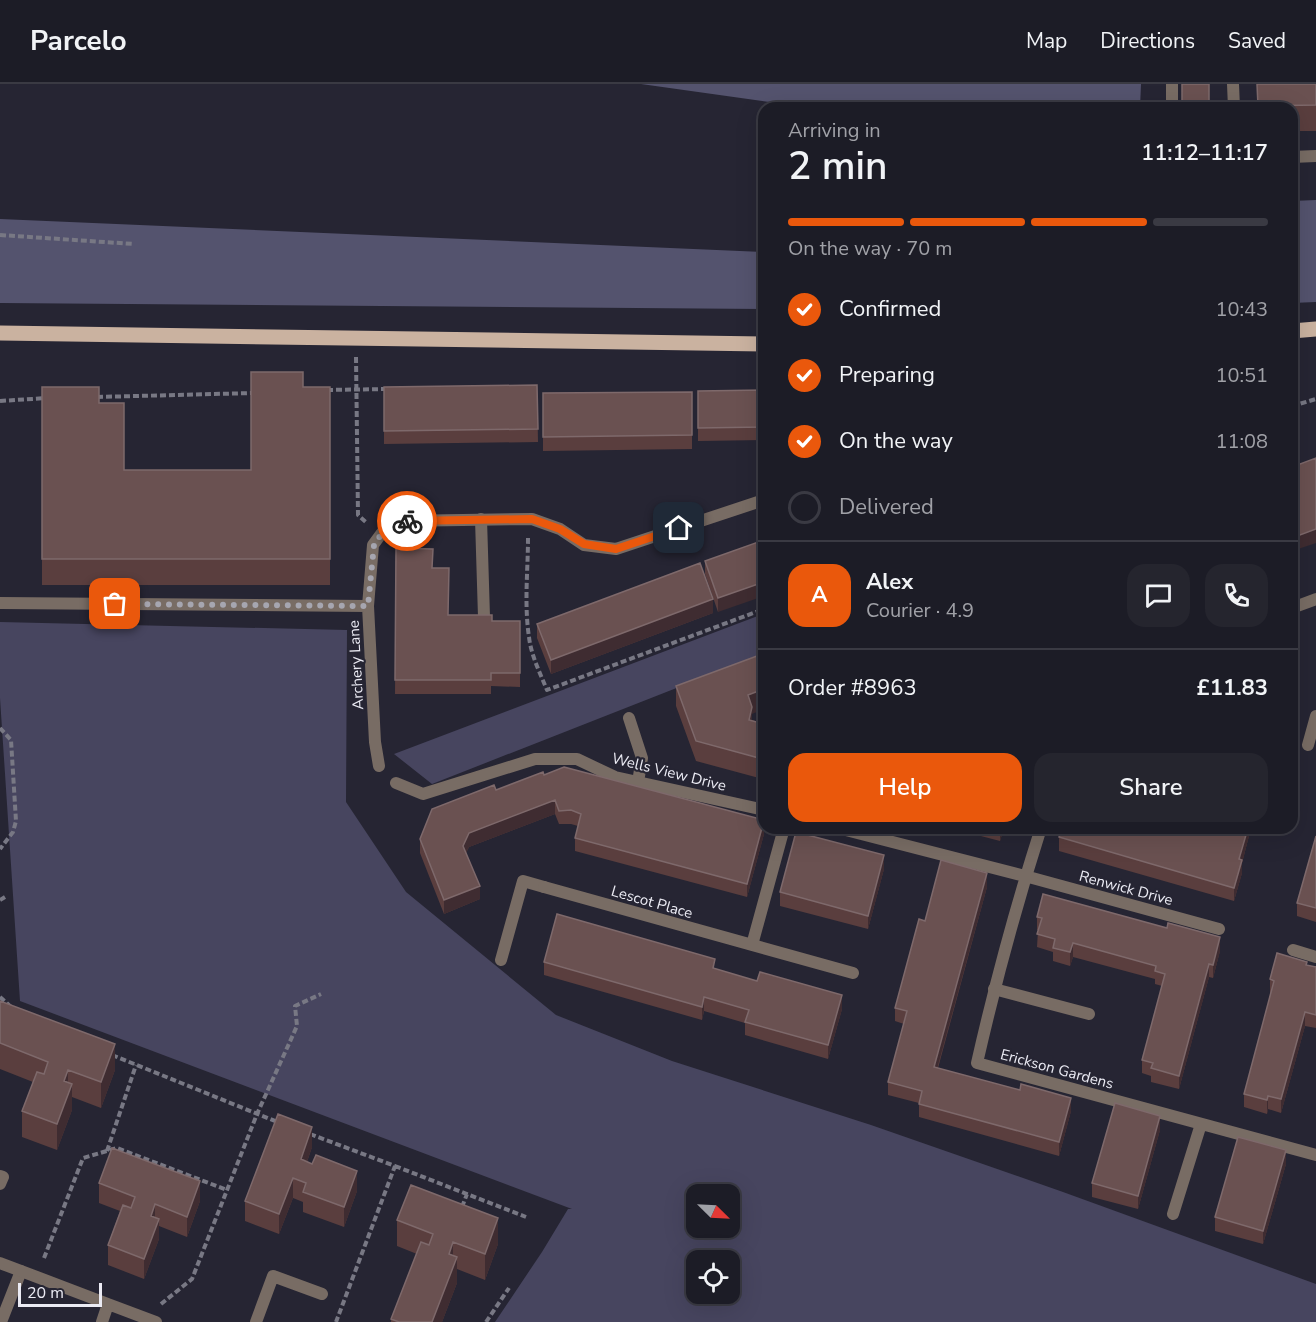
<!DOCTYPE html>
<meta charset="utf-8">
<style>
:root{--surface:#1c1c26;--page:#25252e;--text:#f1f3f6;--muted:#a0a1a7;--line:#3a3a43;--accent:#ea580c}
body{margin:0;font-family:"Nunito Sans",sans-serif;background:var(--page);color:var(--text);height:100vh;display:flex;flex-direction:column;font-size:22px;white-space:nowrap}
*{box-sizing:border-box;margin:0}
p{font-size:20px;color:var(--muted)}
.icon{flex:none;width:33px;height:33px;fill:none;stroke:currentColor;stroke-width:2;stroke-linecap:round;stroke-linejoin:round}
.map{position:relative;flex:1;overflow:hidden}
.details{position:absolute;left:758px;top:18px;width:540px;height:732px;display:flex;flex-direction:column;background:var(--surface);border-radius:18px;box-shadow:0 6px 24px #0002,0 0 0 2px var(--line)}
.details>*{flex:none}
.needle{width:39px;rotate:114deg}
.fabs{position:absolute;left:686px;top:1100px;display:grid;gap:12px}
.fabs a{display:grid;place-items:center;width:54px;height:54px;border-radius:12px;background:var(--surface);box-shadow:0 6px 24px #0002,0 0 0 2px var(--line);font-size:30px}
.scale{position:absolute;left:18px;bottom:15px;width:84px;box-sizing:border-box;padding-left:6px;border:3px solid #ebebf4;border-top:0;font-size:16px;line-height:21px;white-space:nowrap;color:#ebebf4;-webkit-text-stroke:4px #262533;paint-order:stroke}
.pin{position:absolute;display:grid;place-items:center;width:51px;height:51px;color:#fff;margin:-26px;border-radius:12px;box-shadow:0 3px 9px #0006}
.courier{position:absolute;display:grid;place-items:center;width:60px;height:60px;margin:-30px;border:4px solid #ea580c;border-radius:50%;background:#fff;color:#222;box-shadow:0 2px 8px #0007}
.head em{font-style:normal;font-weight:600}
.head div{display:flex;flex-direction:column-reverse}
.head{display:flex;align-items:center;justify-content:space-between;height:102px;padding:0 30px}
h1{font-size:39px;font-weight:600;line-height:45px}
.bar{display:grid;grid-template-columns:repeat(4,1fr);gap:9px 6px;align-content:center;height:72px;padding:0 30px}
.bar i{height:8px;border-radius:4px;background:var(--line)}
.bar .current{background:var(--accent)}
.bar p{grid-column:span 4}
.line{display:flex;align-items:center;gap:15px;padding:0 30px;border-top:2px solid var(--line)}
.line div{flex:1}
.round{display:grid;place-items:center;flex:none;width:63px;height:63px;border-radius:18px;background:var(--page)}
ol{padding:0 30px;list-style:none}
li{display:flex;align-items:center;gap:18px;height:66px}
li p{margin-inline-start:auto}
li .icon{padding:6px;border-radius:50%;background:var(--accent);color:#fff;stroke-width:4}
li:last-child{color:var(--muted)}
li i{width:33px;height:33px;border:3px solid var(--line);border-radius:50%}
.button{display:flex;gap:12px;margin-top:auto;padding:12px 30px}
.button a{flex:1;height:69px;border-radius:18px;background:var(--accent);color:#fff;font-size:24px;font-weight:600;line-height:69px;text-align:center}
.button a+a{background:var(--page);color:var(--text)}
header{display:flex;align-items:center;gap:36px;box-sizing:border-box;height:84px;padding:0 30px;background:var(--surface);border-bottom:2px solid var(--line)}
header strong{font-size:28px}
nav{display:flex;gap:33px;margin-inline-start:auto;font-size:21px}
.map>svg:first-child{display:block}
.green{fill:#47455f;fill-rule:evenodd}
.forest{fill:#54536e}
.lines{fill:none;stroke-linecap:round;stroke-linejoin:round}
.path{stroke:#787884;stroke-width:4;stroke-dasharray:6 3;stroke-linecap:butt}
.lane{stroke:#786c64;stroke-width:12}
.street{stroke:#786c64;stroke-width:12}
.primary{stroke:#cab2a0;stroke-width:15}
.wall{fill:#5a3e3e}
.shaded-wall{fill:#3f2c31}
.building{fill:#6a5151;stroke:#7e696b;stroke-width:1.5}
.done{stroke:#a6a6b0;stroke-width:6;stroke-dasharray:0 10.8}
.route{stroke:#ea580c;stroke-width:8}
.labels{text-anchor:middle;stroke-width:4.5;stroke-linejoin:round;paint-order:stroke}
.street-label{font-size:15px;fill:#ebebf4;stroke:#262533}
</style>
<header>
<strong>Parcelo</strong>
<nav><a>Map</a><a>Directions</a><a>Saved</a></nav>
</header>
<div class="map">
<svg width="1316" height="1238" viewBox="0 0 1316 1238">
<rect width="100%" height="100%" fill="#262533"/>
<path class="green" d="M 763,530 L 763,570 L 432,700 L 394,670 Z
M 0,538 L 347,546 L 346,718 L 406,808 L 556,931 L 672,977 L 871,1041 L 1063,1108 L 1316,1200 L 1316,1238 L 495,1238 L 542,1168 L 568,1125 L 572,1125 L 20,917 L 0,614 ZM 696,1110 L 729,1110 L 729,1143 L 696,1143 ZM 696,1176 L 729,1176 L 729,1209 L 696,1209 Z"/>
<path class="forest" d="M 641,0 L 1141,0 L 1140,24 L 812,24 Z
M 1316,116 L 1316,218 L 1292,219 L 1292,117 Z
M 0,135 L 763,168 L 763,225 L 0,219 Z"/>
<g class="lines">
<path class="path" d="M 0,151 L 134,160
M 356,273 L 358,431 L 367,439
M 327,306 L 386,305
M 97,313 L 254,309
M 0,317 L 47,314
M 1292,322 L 1316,315
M 528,454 C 528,486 524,520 529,553 C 531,571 540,589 547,606 L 764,525
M 0,644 L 11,656 L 16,737 L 13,748 L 0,765
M 0,816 L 5,813
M 0,913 L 11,923
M 112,971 L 280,1039
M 310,1050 L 395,1082 L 336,1238
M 107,1067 L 136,981
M 395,1082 L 526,1133
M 462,1123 L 467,1110
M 44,1174 L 83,1074 L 117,1064 L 227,1106
M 161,1220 L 192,1195 L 257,1030 L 297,942 L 295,922 L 321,910
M 486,1238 L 509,1204"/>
<path class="lane" d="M 1172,0 L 1172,24
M 1233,0 L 1234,24
M 1292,73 L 1316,72
M 481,435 L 484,533
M 629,634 L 642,674 L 638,698
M 501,876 L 523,797 L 544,803
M 994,905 L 1089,930
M 0,1092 L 3,1093 L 0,1100
M 1,1238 L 21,1187
M 256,1238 L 273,1192 L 322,1210"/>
<path class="street" d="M 0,519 L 368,522
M 1292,524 L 1316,515
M 1308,661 L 1316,632
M 379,682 L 375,658 L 368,522 L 373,461 L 384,446 L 399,437 L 532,435 L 560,445 L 584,461 L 616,465 L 764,416
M 396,699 L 423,710 L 535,675 L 577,675 L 615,693 L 764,726
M 838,744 L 1025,792 L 1219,845
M 1041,744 C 1016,822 995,900 977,979 L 1316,1071
M 544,803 L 853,889
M 752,861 L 784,744
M 1293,866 L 1316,873
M 1173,1130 L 1201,1040
M 0,1179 L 108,1220 L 102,1238
M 108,1220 L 156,1238"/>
<path class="primary" d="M 1292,247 L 1316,245
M 0,249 L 764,260"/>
</g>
<path class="wall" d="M 1257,0 L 1316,0 L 1316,47 L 1292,47 L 1292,24 L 1257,24 Z
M 537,301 L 538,358 L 384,360 L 384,303 Z
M 42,303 L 99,319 L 124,386 L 251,386 L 303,303 L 330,303 L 330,501 L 42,501 Z
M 764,306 L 764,356 L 698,357 L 698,307 Z
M 692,308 L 692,365 L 543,367 L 543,309 Z
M 764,456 L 718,528 L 705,490 L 705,477 Z
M 396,464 L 433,484 L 448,531 L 492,537 L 520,537 L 520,603 L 491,602 L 491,610 L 395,610 Z
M 713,529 L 551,590 L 537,554 L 537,540 Z
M 676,602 L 752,630 L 752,636 L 764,640 L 764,692 L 760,691 L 759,694 L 696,677 L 676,622 Z
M 544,691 L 764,744 L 764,750 L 747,813 L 575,767 L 575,754 L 578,742 L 571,740 L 559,740 L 555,730 L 469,763 L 466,769 L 480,815 L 444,830 L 420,769 L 420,755 L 496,706 Z
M 954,744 L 1004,744 L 1000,757 L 954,745 Z
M 1206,744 L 1251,744 L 1242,779 L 1242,789 L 1234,817 L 1059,767 L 1059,753 L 1194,751 L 1205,750 Z
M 1316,752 L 1316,838 L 1297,832 L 1297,819 Z
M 884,785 L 868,845 L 780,822 L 780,808 Z
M 987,803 L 938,984 L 1071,1027 L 1059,1072 L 919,1033 L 919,1019 L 888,1011 L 888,998 L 904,940 L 895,937 L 895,924 L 925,837 Z
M 1037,833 L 1220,867 L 1213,894 L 1209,893 L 1179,1005 L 1151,998 L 1151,992 L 1142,989 L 1142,976 L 1162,902 L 1155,900 L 1155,895 L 1073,873 L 1070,882 L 1053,877 L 1053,868 L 1037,863 L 1038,846 L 1037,846 Z
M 544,878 L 715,885 L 842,925 L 828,975 L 745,951 L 745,939 L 704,927 L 702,936 L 544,891 Z
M 1307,881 L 1316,883 L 1316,944 L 1305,942 L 1281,1029 L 1268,1025 L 1267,1030 L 1244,1023 L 1244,1010 L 1271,909 L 1270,909 L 1270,895 Z
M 0,917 L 115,986 L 101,1024 L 72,1013 L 72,1026 L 57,1066 L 22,1053 L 22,1027 L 33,998 L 0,985 Z
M 1160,1046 L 1138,1125 L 1092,1113 L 1092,1099 Z
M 312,1063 L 307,1078 L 357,1107 L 344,1143 L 303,1128 L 303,1118 L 293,1114 L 279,1150 L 245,1137 L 245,1117 Z
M 1286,1080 L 1263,1160 L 1215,1147 L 1215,1133 Z
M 99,1099 L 200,1117 L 187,1153 L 159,1142 L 159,1155 L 144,1195 L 108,1181 L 108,1161 L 120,1127 L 99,1119 Z
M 397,1136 L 498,1160 L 485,1196 L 457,1185 L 457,1199 L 442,1238 L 391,1238 L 391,1235 L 417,1170 L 397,1162 Z"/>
<path class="shaded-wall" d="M 1316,445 L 1316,459 L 1292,467 L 1292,454 Z
M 764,498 L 764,512 L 718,528 L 718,514 Z
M 713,515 L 713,529 L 551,590 L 551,576 Z
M 1297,550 L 1297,564 L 1292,582 L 1292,569 Z
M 764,605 L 764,625 L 752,630 L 752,643 L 749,636 L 748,611 Z
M 760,671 L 760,691 L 759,694 L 759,674 Z
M 555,716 L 555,730 L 469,763 L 463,775 L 463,762 L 469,749 Z
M 764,738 L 764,750 L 747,813 L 747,800 Z
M 1000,744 L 1004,744 L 1000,757 Z
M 1248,744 L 1251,744 L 1242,779 L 1242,789 L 1234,817 L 1234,804 L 1239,775 Z
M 884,771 L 884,785 L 868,845 L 868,832 Z
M 987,789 L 987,803 L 934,996 L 934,983 Z
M 480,802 L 480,815 L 444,830 L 444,816 Z
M 1220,853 L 1220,867 L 1213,894 L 1213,881 Z
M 1073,859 L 1073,873 L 1070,882 L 1070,868 Z
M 1209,880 L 1209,893 L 1179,1005 L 1179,992 Z
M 842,911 L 842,925 L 828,975 L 828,961 Z
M 704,913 L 704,927 L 702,936 L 702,923 Z
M 1305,928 L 1305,942 L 1281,1029 L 1281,1015 Z
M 115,960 L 115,986 L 101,1024 L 101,998 Z
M 68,986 L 68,1009 L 72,1000 L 72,1026 L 57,1066 L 57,1040 L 64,997 Z
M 1268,1012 L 1268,1025 L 1267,1030 L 1267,1016 Z
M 1071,1014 L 1071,1027 L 1059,1072 L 1059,1058 Z
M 1160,1032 L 1160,1046 L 1138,1125 L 1138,1112 Z
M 312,1043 L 312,1063 L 301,1095 L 301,1075 Z
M 1286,1066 L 1286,1080 L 1263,1160 L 1263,1147 Z
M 357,1087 L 357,1107 L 344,1143 L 344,1123 Z
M 293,1094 L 293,1114 L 279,1150 L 279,1130 Z
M 200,1097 L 200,1117 L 187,1153 L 187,1133 Z
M 155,1120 L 155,1140 L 151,1132 Z
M 498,1134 L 498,1160 L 485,1196 L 485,1170 Z
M 159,1135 L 159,1155 L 144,1195 L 144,1175 Z
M 453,1158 L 453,1181 L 457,1173 L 457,1199 L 442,1238 L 432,1238 L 449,1170 Z"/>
<path class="building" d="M 1182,0 L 1209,0 L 1209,24 L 1182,24 Z
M 1257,0 L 1316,0 L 1316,21 L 1258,22 Z
M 251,288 L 303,288 L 303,303 L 330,303 L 330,475 L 42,475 L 42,303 L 99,303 L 99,319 L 124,319 L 124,386 L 251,386 Z
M 537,301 L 538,345 L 384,347 L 384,303 Z
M 764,306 L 764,343 L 698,344 L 698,307 Z
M 692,308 L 692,351 L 543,353 L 543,309 Z
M 1316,374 L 1316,445 L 1292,454 L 1292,383 Z
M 764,456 L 764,498 L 718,514 L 705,477 Z
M 396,464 L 433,465 L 432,484 L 449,484 L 448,531 L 492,531 L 492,537 L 520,537 L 520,589 L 491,589 L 491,596 L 395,596 Z
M 700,479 L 713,515 L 551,576 L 537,540 Z
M 1292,549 L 1297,550 L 1292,569 Z
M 757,572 L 764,590 L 764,605 L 748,611 L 752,623 L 749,636 L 764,640 L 764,672 L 760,671 L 759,674 L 696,657 L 676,602 Z
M 564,683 L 764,736 L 747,800 L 575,754 L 581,730 L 571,726 L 559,727 L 555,716 L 469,749 L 463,762 L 480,802 L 444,816 L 420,755 L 432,725 L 494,701 L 496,706 L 543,688 L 544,691 Z
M 1062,744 L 1171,744 L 1194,751 L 1195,747 L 1205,750 L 1206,744 L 1248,744 L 1239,775 L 1242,776 L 1234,804 L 1059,753 Z
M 796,748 L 884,771 L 868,832 L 780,808 Z
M 1316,752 L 1316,824 L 1297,819 Z
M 941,776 L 987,789 L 934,983 L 1020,1006 L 1021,1000 L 1071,1014 L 1059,1058 L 919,1020 L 922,1007 L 888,998 L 907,927 L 895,924 L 919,835 L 925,837 Z
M 1043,810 L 1167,844 L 1168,839 L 1220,853 L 1213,881 L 1209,880 L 1179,992 L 1151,984 L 1153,979 L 1142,976 L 1165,890 L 1155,887 L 1156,882 L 1073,859 L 1070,868 L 1053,864 L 1055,855 L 1037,850 L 1042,834 L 1037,833 Z
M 557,830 L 715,875 L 713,884 L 757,897 L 760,888 L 842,911 L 828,961 L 745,938 L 749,926 L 704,913 L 702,923 L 544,878 Z
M 1277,869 L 1307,878 L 1306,881 L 1316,883 L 1316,882 L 1316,931 L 1305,928 L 1281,1015 L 1268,1012 L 1267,1016 L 1244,1010 L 1274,897 L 1270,895 Z
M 0,917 L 115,960 L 101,998 L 68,986 L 64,997 L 72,1000 L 57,1040 L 22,1027 L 37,988 L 44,990 L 48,978 L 0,959 Z
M 1115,1019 L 1160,1032 L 1138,1112 L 1092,1099 Z
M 278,1030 L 312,1043 L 301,1075 L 312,1080 L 316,1071 L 357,1087 L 344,1123 L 303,1108 L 306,1099 L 293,1094 L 279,1130 L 245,1117 Z
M 1238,1053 L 1286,1066 L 1263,1147 L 1215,1133 Z
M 112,1064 L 200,1097 L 187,1133 L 155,1120 L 151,1132 L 159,1135 L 144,1175 L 108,1161 L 123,1121 L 131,1124 L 135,1113 L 99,1099 Z
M 411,1101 L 498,1134 L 485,1170 L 453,1158 L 449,1170 L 457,1173 L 432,1238 L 399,1238 L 391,1235 L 421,1158 L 429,1161 L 433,1150 L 397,1136 Z"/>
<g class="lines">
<path class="done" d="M 115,520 L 368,522 L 374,461 L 384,446 L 399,437 L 407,437"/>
<path class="route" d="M 407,437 L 532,435 L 560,445 L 584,460 L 616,465 L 679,444"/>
</g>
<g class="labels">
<g class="street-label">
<text transform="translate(356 581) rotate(-93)" y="5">Archery Lane</text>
<text transform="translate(669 688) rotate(14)" y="5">Wells View Drive</text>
<text transform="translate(1126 804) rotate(15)" y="5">Renwick Drive</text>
<text transform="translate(652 818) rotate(16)" y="5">Lescot Place</text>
<text transform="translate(1057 985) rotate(15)" y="5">Erickson Gardens</text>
</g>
</g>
</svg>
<div class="fabs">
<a><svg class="needle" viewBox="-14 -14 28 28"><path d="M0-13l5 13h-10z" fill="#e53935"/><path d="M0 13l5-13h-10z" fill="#a0a1a7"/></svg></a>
<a><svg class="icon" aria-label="locate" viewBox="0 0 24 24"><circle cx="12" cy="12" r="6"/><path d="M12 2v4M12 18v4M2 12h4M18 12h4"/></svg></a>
</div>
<div class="scale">20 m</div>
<div class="pin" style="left:115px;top:520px;background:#ea580c"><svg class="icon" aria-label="bag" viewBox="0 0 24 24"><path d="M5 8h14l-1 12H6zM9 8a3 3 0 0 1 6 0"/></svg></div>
<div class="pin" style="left:679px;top:444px;background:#1f2937"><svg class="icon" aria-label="home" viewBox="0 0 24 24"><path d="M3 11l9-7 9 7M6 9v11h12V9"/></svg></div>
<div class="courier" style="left:407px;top:437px"><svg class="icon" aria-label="bike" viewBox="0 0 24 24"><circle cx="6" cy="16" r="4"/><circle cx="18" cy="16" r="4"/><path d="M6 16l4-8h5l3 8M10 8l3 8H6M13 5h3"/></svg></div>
<section class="details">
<div class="head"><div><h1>2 min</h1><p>Arriving in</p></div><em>11:12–11:17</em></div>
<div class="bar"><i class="current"></i><i class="current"></i><i class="current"></i><i></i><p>On the way · 70 m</p></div>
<ol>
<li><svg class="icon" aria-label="check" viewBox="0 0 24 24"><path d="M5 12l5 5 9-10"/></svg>Confirmed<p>10:43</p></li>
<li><svg class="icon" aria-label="check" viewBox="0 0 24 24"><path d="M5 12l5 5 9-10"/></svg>Preparing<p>10:51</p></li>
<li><svg class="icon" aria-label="check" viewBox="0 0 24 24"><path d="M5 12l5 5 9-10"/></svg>On the way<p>11:08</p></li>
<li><i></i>Delivered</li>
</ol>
<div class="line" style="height:108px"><b class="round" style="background:var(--accent);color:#fff">A</b><div><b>Alex</b><p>Courier · 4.9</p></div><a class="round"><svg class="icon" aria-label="chat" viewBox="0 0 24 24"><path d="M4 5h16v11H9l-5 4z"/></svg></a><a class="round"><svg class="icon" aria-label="phone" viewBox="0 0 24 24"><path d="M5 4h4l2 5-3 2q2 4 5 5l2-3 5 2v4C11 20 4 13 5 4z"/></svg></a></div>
<div class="line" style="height:78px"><div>Order #8963</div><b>£11.83</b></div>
<div class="button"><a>Help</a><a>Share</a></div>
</section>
</div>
